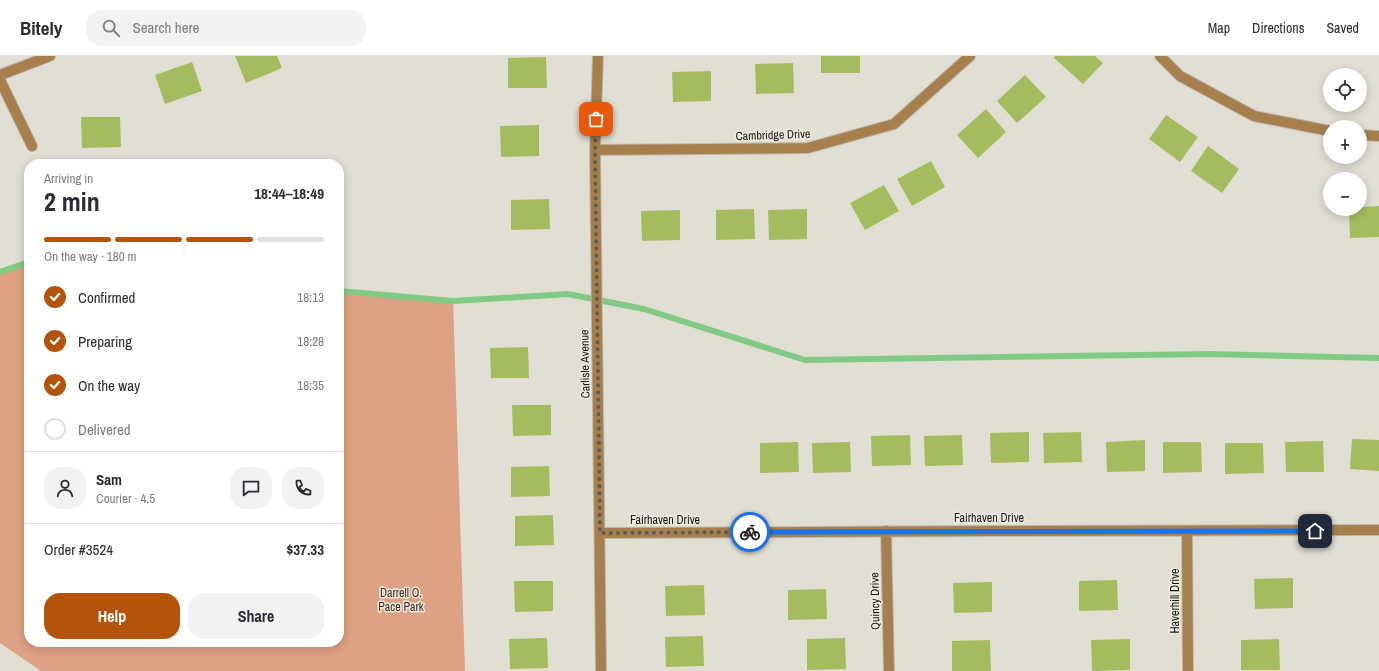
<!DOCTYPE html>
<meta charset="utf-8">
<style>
:root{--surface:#fff;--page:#f2f2f3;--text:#2b2b33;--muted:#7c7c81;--line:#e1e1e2;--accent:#b45309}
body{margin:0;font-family:"Archivo Narrow",sans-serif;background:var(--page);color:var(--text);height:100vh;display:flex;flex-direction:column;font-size:15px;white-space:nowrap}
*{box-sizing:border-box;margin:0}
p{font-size:13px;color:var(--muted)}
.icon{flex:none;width:22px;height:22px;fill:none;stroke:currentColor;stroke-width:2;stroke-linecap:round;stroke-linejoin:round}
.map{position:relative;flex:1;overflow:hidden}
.sheet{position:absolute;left:24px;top:103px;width:320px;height:488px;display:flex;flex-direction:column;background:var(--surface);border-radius:16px;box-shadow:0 2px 10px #0003}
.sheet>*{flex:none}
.fabs{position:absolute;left:1323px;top:12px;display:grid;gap:8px}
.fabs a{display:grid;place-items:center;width:44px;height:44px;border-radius:50%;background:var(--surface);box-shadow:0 2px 10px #0003;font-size:20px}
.pin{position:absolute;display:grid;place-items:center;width:34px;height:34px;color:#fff;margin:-17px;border-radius:8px;box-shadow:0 2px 6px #0006}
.courier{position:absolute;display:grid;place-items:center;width:40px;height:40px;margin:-20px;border:3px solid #1a73e8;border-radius:50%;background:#fff;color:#222;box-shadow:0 1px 5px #0007}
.head em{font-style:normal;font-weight:700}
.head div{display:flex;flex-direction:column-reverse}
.head{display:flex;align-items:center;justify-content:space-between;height:68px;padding:0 20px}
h1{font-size:26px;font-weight:700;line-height:30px}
.bar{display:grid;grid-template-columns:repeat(4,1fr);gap:6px 4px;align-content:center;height:48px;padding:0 20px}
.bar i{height:5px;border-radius:3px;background:var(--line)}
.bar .on{background:var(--accent)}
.bar p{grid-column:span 4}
.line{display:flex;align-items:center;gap:10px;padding:0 20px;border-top:1px solid var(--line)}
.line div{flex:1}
.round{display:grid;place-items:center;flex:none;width:42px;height:42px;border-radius:16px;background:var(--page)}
ol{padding:0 20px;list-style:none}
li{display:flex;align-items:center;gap:12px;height:44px}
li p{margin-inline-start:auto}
li .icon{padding:4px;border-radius:50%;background:var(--accent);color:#fff;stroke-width:4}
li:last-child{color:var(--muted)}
li i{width:22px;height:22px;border:2px solid var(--line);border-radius:50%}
.action{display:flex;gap:8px;margin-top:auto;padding:8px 20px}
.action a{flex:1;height:46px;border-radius:16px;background:var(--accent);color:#fff;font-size:16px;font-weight:700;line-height:46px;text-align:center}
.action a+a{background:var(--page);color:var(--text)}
header{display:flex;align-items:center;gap:24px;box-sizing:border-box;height:56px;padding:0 20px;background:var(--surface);border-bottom:1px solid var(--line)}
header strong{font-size:19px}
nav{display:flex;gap:22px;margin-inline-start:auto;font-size:14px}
.search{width:280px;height:36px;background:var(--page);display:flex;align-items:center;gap:10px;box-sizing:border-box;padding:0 14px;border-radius:16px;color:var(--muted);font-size:15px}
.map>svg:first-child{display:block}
.green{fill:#dda183}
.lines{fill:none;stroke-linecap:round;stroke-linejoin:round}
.stream{stroke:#81ca83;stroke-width:6}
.building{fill:#a5bc5e}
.minor-casing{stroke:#bcbab1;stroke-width:12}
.tertiary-casing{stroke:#bcbab1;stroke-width:12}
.minor{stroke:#a67f4d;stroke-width:10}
.tertiary{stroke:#a67f4d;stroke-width:10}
.done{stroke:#5c5b55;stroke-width:4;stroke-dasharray:0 7.2}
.route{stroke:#1a73e8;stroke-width:5}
.labels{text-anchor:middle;stroke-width:3;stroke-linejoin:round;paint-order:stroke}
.street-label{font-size:12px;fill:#151410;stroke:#eeece1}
.park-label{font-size:12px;fill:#421f0c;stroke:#eeece1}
</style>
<header>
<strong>Bitely</strong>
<div class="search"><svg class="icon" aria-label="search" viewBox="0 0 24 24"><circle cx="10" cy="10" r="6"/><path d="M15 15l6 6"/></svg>Search here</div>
<nav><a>Map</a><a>Directions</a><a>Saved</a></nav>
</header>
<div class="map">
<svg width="1379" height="615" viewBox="0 0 1379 615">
<rect width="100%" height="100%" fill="#e1dfd4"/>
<path class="green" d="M 29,206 L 29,586 L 339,586 L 339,235 L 453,245 L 465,615 L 41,615 L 0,587 L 0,216 Z"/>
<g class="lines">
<path class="stream" d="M 0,216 L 29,206
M 339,235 L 453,245 L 568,238 L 644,253 L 805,304 L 1210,298 L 1379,302"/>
</g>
<path class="building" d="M 235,0 L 277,0 L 282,12 L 246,27 Z
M 821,0 L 860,0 L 860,17 L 821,17 Z
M 1055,0 L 1095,0 L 1103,7 L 1083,28 L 1054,2 Z
M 546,1 L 547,32 L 508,32 L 508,2 Z
M 192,6 L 202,35 L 165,48 L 155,19 Z
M 793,7 L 794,37 L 756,38 L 755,8 Z
M 711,15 L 711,45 L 673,46 L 672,16 Z
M 1025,19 L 1046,41 L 1017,67 L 997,45 Z
M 986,53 L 1006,76 L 978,102 L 957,79 Z
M 1166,59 L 1198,81 L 1180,106 L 1149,83 Z
M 81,61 L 120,61 L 121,91 L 82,92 Z
M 539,69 L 539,100 L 501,101 L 500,70 Z
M 1208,90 L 1239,113 L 1222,137 L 1191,115 Z
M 931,105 L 945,131 L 912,150 L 897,123 Z
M 884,129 L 899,155 L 865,174 L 850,147 Z
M 549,143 L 550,173 L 511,174 L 511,144 Z
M 1379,150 L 1379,181 L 1350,182 L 1349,153 L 1360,153 L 1360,151 Z
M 754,153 L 755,183 L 716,184 L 716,154 Z
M 807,153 L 807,183 L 769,184 L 768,154 Z
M 680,154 L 680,184 L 642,185 L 641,155 Z
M 528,291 L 529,322 L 491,322 L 490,292 Z
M 512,349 L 551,349 L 551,379 L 513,380 Z
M 1029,376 L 1029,406 L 991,407 L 990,377 Z
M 1081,376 L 1082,406 L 1044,407 L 1043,377 Z
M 910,379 L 911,409 L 872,410 L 871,380 Z
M 962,379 L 963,409 L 925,410 L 924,380 Z
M 1352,383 L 1379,384 L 1379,415 L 1350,413 Z
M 1145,384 L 1145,415 L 1107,416 L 1106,386 Z
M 1323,385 L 1324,416 L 1286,416 L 1285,386 Z
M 798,386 L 799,416 L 760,417 L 760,387 Z
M 850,386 L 851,416 L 813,417 L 812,387 Z
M 1163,386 L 1201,386 L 1202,416 L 1163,417 Z
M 1225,387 L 1263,387 L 1264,417 L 1225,418 Z
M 549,410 L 550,440 L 511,441 L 511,411 Z
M 553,459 L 554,489 L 515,490 L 515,460 Z
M 1293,522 L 1293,552 L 1255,553 L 1254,523 Z
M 1117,524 L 1118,554 L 1079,555 L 1079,525 Z
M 514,525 L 553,525 L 553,555 L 515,556 Z
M 992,526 L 992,556 L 954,557 L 953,527 Z
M 704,529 L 705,559 L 666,560 L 665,530 Z
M 826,533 L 827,563 L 788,564 L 788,534 Z
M 703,580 L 704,610 L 666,611 L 665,581 Z
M 547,582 L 548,612 L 510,613 L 509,583 Z
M 845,582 L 846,613 L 807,614 L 807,583 Z
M 1130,583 L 1130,614 L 1092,615 L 1091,584 Z
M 1279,583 L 1280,614 L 1241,614 L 1241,584 Z
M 990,584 L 991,615 L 952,615 L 952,585 Z"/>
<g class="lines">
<g class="minor-casing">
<path id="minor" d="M 1160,0 L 1180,20 L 1254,60 L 1330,75
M 0,19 L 50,0
M 0,24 L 32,90
M 1360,79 L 1379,80
M 595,94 L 808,92 L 894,68 L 970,0
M 886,475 L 889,615
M 1187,476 L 1188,615
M 600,477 C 860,474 1119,476 1379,474"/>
</g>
<g class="tertiary-casing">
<path id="tertiary" d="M 598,0 L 595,94 L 601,615"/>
</g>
<use href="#minor" class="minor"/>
<use href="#tertiary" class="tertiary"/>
</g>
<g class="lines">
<path class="done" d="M 596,63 L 595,94 L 600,477 L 750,476"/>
<path class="route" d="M 750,476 L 1315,475"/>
</g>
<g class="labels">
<g class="street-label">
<text transform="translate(773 79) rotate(-2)" y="4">Cambridge Drive</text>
<text transform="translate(585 308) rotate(-91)" y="4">Carlisle Avenue</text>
<text x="989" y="466">Fairhaven Drive</text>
<text x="665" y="468">Fairhaven Drive</text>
<text transform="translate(875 545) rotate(-91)" y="4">Quincy Drive</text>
<text transform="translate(1175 545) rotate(-90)" y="4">Haverhill Drive</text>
</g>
<g class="park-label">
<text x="401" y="541">Darrell O.<tspan x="401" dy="14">Pace Park</tspan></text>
</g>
</g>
</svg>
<div class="fabs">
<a><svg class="icon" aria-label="locate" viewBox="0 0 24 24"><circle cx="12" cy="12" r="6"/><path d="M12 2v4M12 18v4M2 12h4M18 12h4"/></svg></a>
<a>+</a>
<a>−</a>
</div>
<div class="pin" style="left:596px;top:63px;background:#ea580c"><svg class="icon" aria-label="bag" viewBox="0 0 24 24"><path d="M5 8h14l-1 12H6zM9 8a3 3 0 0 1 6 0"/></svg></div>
<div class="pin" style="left:1315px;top:475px;background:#1f2937"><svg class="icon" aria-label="home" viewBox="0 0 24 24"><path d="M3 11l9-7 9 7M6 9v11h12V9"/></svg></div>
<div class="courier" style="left:750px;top:476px"><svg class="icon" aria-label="bike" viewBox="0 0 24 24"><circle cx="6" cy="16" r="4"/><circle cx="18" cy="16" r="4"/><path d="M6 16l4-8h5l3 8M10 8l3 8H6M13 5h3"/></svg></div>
<section class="sheet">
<div class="head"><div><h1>2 min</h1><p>Arriving in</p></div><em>18:44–18:49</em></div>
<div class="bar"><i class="on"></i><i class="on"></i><i class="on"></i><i></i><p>On the way · 180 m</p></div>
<ol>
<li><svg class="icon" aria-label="check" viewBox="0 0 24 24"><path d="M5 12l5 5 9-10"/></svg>Confirmed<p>18:13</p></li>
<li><svg class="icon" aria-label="check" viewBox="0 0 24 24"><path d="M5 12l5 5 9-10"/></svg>Preparing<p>18:28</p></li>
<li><svg class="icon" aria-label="check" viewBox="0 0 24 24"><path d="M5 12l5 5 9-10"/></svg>On the way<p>18:35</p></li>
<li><i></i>Delivered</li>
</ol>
<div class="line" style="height:72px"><a class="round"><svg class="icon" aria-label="person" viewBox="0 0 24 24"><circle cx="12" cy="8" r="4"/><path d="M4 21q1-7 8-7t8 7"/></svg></a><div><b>Sam</b><p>Courier · 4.5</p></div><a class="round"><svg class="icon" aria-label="chat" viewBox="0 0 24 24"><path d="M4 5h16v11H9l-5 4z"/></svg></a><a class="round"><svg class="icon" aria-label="phone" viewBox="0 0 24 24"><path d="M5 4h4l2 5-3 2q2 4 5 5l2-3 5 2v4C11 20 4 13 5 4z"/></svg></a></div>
<div class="line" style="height:52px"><div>Order #3524</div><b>$37.33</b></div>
<div class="action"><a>Help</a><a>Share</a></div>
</section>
</div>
